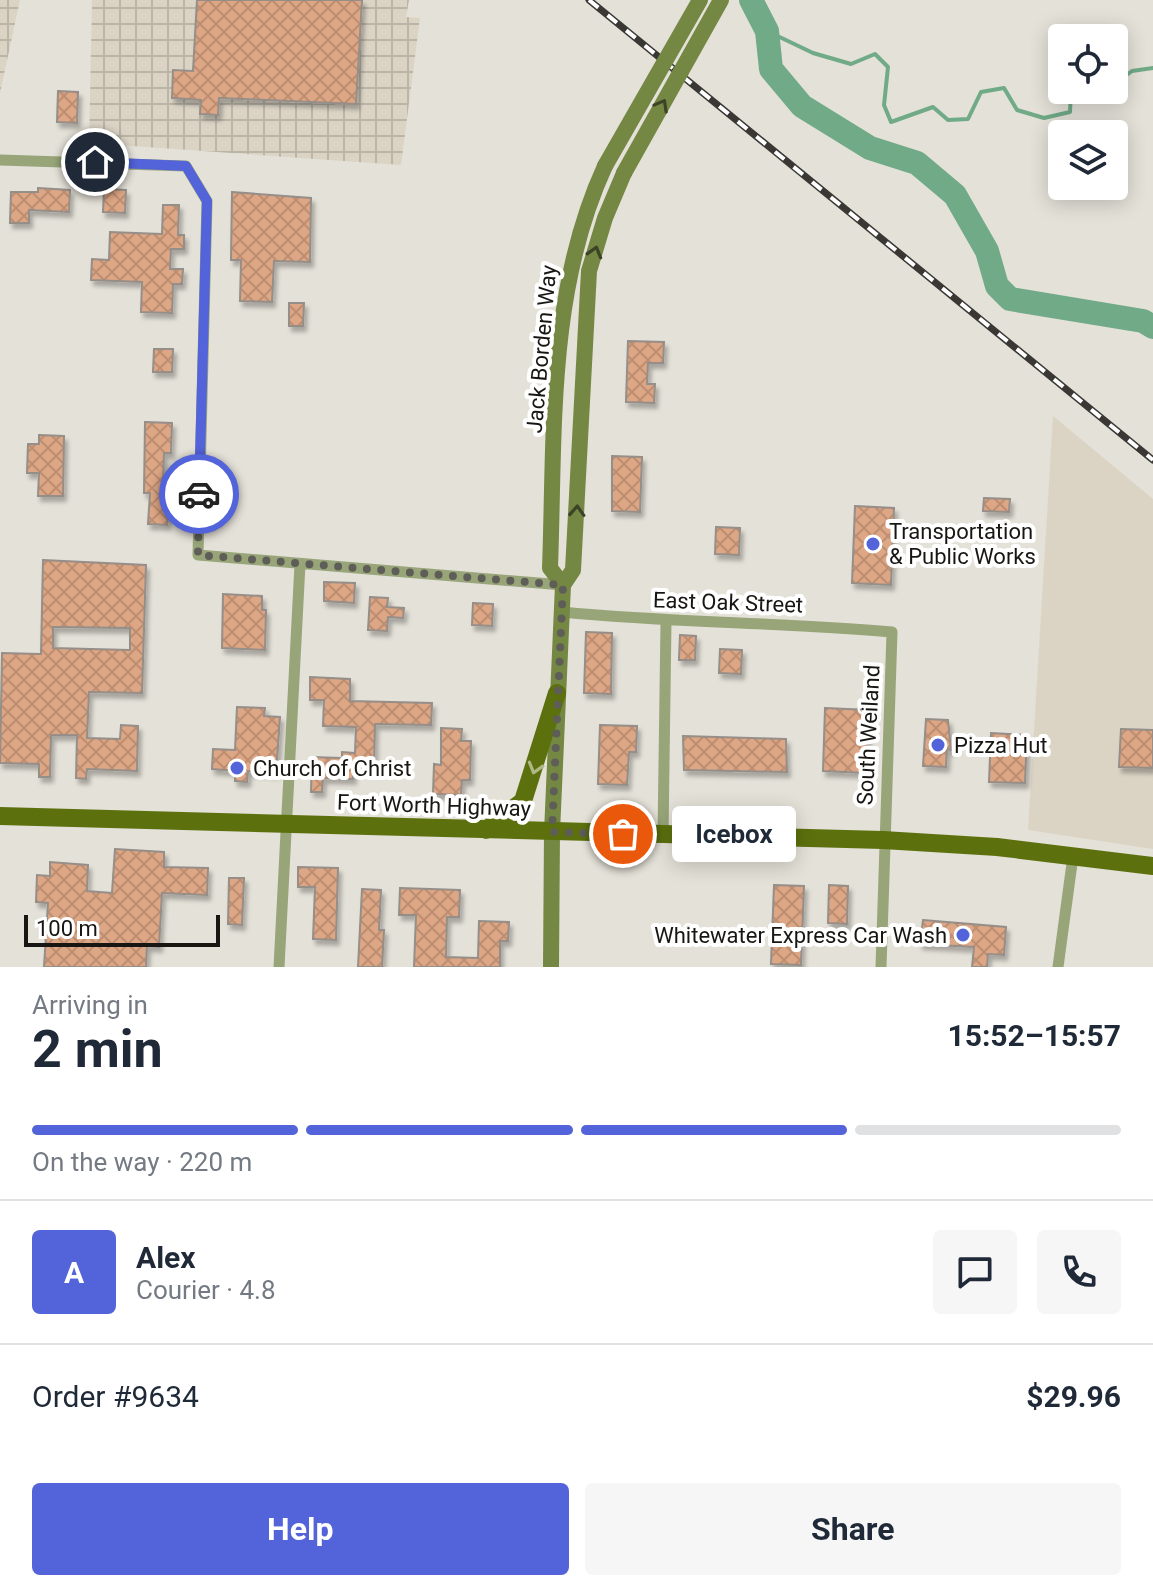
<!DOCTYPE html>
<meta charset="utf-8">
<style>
:root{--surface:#fff;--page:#f6f6f7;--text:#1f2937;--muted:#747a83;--line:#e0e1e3;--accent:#5363d9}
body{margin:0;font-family:Roboto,sans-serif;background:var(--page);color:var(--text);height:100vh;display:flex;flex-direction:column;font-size:30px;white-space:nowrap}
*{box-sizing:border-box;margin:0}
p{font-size:26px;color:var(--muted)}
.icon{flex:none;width:44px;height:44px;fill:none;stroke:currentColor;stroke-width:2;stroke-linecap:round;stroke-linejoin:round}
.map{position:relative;height:967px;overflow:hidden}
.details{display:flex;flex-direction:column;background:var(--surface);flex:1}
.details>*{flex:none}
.controls{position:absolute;left:1048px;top:24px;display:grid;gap:16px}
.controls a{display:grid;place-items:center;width:80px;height:80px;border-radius:8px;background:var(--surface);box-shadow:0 4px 20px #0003;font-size:40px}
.scale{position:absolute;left:24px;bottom:20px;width:196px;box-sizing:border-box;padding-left:8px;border:4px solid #171613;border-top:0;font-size:22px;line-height:28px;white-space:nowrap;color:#171613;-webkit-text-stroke:6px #fff;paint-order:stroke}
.pin{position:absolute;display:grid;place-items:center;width:68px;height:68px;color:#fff;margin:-34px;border:4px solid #fff;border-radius:50%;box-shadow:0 2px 8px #0007}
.courier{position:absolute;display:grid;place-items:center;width:80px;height:80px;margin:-40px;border:6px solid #5363d9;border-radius:50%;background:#fff;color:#222;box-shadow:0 2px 10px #0007}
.bubble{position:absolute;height:56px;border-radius:8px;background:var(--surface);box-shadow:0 4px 20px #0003;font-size:26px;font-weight:700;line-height:56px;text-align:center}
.headline em{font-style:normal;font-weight:700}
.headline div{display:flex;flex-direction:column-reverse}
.headline{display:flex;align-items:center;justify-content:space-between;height:136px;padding:0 32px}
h1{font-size:52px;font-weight:700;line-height:60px}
.bar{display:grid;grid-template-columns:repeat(4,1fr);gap:12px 8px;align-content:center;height:96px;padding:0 32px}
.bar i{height:10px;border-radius:6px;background:var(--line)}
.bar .on{background:var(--accent)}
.bar p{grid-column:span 4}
.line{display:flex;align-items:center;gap:20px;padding:0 32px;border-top:2px solid var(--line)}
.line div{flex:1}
.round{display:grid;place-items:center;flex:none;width:84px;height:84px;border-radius:8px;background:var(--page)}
.action{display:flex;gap:16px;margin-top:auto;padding:16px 32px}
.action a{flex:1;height:92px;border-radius:8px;background:var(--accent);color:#fff;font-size:32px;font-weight:700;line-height:92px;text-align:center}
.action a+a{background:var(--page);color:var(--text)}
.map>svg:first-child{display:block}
.built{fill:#dbd4c5}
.industrial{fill:url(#industrial-grid)}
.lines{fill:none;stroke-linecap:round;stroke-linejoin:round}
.stream{stroke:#70aa87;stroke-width:4}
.river{stroke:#70aa87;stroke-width:24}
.building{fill:url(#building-cross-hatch);stroke:#968e89;stroke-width:2;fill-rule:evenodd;filter:url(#shadow)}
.street{stroke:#97a579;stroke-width:11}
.secondary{stroke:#748743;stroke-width:16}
.primary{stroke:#5c710d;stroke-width:18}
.rail-casing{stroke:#393834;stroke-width:7}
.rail{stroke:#fff;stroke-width:4;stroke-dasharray:12;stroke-linecap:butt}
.secondary-bridge{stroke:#748743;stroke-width:16}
.oneway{stroke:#3c4326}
.oneway2{stroke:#aeb886}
.done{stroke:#5f5d58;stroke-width:8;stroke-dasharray:0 14.4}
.route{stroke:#5363d9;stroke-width:10}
.poi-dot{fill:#5363d9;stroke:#fff;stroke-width:3}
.labels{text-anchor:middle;stroke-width:8;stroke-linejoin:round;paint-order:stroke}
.street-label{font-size:22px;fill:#171613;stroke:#fff}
.poi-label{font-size:22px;fill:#171613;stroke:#fff;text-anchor:start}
</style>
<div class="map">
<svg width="1153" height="967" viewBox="0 0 1153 967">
<defs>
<pattern id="industrial-grid" width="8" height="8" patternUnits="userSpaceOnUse" patternTransform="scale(2)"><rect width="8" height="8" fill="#dbd4c5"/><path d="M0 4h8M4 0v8" fill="none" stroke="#bbb5a8"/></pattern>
<pattern id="building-cross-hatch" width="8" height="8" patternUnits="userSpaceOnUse" patternTransform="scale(2)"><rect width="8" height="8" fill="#dda684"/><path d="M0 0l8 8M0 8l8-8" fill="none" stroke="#bd8e71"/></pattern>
<filter id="shadow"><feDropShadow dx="3" dy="5" stdDeviation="2" flood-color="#0004"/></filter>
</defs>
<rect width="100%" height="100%" fill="#e4e1d8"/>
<path class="built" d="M 1053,416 L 1153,499 L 1153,849 L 1028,830 Z"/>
<path class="industrial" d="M 0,0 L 20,0 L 0,93 Z
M 92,0 L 409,0 L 406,17 L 420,18 L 401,165 L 89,143 Z"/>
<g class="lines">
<path class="stream" d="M 767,31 L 813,53 L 851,64 L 875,54 L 888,67 L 884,105 L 891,122 L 933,107 L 948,120 L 968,119 L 981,92 L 1004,88 L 1017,110 L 1044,118 L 1070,112 L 1071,90
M 1114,84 L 1132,71 L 1153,68"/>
<path class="river" d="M 751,0 L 767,31 L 771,69 L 802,106 L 870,148 L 917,163 L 955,195 L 987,251 L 997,286 L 1010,299 L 1143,321 L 1153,327"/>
</g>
<path class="building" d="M 197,0 L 362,0 L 356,104 L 219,98 L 218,115 L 200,114 L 201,100 L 172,98 L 173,70 L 193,71 Z
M 58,91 L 78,92 L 77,123 L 57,122 Z
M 38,188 L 70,190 L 69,212 L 29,210 L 29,223 L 10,223 L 11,192 L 38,192 Z
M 104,189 L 126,190 L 125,213 L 103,212 Z
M 232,192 L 311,198 L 310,262 L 274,261 L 272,302 L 240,301 L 241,260 L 231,260 Z
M 163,205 L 179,205 L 178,235 L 184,235 L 184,249 L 171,249 L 170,269 L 183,269 L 182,284 L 173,284 L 172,313 L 141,312 L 142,282 L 91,280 L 92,259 L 109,260 L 110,232 L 162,234 Z
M 289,303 L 304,303 L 303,326 L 289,326 Z
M 628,341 L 664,342 L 663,363 L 648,363 L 647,384 L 655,384 L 654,403 L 626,402 Z
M 154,349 L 173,349 L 172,372 L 153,372 Z
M 145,422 L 172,423 L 171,453 L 164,453 L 163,486 L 172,486 L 167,525 L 148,524 L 150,493 L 144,493 Z
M 39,435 L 64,436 L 63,496 L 38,496 L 39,473 L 27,473 L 28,444 L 39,444 Z
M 612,456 L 642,457 L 640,512 L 612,511 Z
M 984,498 L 1010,499 L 1009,512 L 983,511 Z
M 855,506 L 894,508 L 891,585 L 852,583 Z
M 716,527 L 740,528 L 739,555 L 715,554 Z
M 43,560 L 146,565 L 142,693 L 89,692 L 87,738 L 120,739 L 121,725 L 138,726 L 137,771 L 87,769 L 86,779 L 76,778 L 77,735 L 51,735 L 50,777 L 39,777 L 39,764 L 0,763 L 2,653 L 41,654 ZM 53,627 L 130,628 L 130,650 L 53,648 Z
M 324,582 L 355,583 L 354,603 L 324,601 Z
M 223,594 L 262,596 L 262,610 L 266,610 L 265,650 L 222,648 Z
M 370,597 L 388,598 L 387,607 L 404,608 L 403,618 L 388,617 L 387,631 L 368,630 Z
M 473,603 L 493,604 L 492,626 L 472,625 Z
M 586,632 L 612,633 L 611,694 L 584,693 Z
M 680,635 L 696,636 L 695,660 L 679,660 Z
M 720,649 L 742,650 L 741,674 L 719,673 Z
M 310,677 L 350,679 L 350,701 L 432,703 L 431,725 L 375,724 L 374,769 L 353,769 L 353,779 L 323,778 L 322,792 L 311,792 L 312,757 L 342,758 L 342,752 L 355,753 L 356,727 L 323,726 L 324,700 L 310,700 Z
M 237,707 L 265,708 L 264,716 L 280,717 L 276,773 L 248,771 L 247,782 L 235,781 L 235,771 L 212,769 L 213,749 L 235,750 Z
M 825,708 L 869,710 L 866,773 L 823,771 Z
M 926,719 L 948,720 L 951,750 L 947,749 L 946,767 L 923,766 Z
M 600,725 L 637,726 L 636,752 L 629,752 L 627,785 L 598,784 Z
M 441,728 L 462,729 L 461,741 L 471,741 L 470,780 L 462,780 L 461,795 L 433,794 L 434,764 L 441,765 Z
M 1121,729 L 1153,730 L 1153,768 L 1119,767 Z
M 991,733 L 1027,735 L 1025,783 L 989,782 Z
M 683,736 L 786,739 L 787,772 L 684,770 Z
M 115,849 L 164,852 L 164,867 L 208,868 L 207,895 L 162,893 L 159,947 L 147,946 L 146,967 L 44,967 L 48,903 L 36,902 L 37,875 L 50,876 L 50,862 L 88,865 L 87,891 L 112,893 Z
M 298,867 L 338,868 L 336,940 L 313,939 L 315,887 L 298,887 Z
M 229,878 L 244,878 L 242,925 L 228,924 Z
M 774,885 L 804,886 L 801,965 L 771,964 Z
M 829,885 L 848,886 L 847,924 L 828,923 Z
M 400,888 L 460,890 L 459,917 L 447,917 L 446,957 L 478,958 L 479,921 L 509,922 L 508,941 L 500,941 L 500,967 L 414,967 L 416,915 L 399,915 Z
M 362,889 L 381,890 L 379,930 L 384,930 L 382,967 L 358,967 Z
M 923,920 L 1006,927 L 1004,955 L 988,954 L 987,967 L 972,967 L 974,947 L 920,944 Z"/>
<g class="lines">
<path class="street" d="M 0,160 L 186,166 L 207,201 L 198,555 L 563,585
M 562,612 C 672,623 782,622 892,632 L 881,967
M 663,835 L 666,622
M 279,967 L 300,564
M 1058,967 L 1073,856"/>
<path class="secondary" d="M 563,585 L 550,568 C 555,432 547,292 605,166
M 551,967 L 552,832 L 563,585 L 573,570 L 589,271 L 605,218 L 624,173"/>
<path class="primary" d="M 0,816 L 883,840 L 997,847 L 1153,866
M 486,830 L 523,801 L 557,693"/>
<g class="rail-casing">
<path id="rail" d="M 589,0 L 1153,460"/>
</g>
<use href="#rail" class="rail"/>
<path class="secondary-bridge" d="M 605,166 L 700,0
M 624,173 L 721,0"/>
</g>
<defs><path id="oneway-chevron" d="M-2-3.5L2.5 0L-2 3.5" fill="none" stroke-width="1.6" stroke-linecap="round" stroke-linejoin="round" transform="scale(2)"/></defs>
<g class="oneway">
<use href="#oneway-chevron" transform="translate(662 105) rotate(-61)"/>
<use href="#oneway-chevron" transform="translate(595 252) rotate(-74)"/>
<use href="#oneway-chevron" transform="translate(577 511) rotate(-87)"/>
</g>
<use class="oneway2" href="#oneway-chevron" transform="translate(535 768) rotate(106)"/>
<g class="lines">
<path class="done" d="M 199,494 L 198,555 L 563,585 L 552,832 L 623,834"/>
<path class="route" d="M 95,162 L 186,166 L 207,201 L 199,494"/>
</g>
<g class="poi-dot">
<circle cx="873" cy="544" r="8"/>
<circle cx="938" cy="745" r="8"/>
<circle cx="237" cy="768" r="8"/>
<circle cx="963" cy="935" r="8"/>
</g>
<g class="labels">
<g class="street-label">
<text transform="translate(541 349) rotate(-85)" y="8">Jack Borden Way</text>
<text transform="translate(728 602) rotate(2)" y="8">East Oak Street</text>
<text transform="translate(868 735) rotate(-87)" y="8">South Weiland</text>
<text transform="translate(434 805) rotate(2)" y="8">Fort Worth Highway</text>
</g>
<g class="poi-label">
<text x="889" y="539">Transportation<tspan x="889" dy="25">&amp; Public Works</tspan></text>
<text x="954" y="753">Pizza Hut</text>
<text x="253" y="776">Church of Christ</text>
<text x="947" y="943" text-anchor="end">Whitewater Express Car Wash</text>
</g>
</g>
</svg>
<div class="controls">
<a><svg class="icon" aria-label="locate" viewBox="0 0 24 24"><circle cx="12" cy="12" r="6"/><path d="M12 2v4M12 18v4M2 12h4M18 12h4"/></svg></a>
<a><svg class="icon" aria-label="layers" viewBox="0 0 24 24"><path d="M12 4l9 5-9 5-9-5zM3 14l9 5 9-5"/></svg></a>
</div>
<div class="scale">100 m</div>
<div class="pin" style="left:623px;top:834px;background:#ea580c"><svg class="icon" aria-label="bag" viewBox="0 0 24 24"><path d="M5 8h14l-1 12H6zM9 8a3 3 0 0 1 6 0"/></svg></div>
<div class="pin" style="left:95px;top:162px;background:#1f2937"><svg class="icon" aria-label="home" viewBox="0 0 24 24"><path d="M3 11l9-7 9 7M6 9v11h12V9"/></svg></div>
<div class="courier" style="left:199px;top:494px"><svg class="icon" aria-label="car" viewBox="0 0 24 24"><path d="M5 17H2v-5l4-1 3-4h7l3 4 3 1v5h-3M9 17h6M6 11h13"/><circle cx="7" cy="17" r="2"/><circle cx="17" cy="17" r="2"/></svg></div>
<div class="bubble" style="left:672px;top:806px;width:124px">Icebox</div>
</div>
<section class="details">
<div class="headline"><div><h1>2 min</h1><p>Arriving in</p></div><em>15:52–15:57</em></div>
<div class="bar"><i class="on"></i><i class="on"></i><i class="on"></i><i></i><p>On the way · 220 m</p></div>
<div class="line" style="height:144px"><b class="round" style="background:var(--accent);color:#fff">A</b><div><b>Alex</b><p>Courier · 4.8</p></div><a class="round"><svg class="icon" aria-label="chat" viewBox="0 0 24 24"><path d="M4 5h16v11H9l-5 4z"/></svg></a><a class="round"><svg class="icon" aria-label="phone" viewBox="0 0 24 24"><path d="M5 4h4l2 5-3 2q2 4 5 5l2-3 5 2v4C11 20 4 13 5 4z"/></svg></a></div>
<div class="line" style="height:104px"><div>Order #9634</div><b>$29.96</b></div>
<div class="action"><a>Help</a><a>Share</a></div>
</section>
